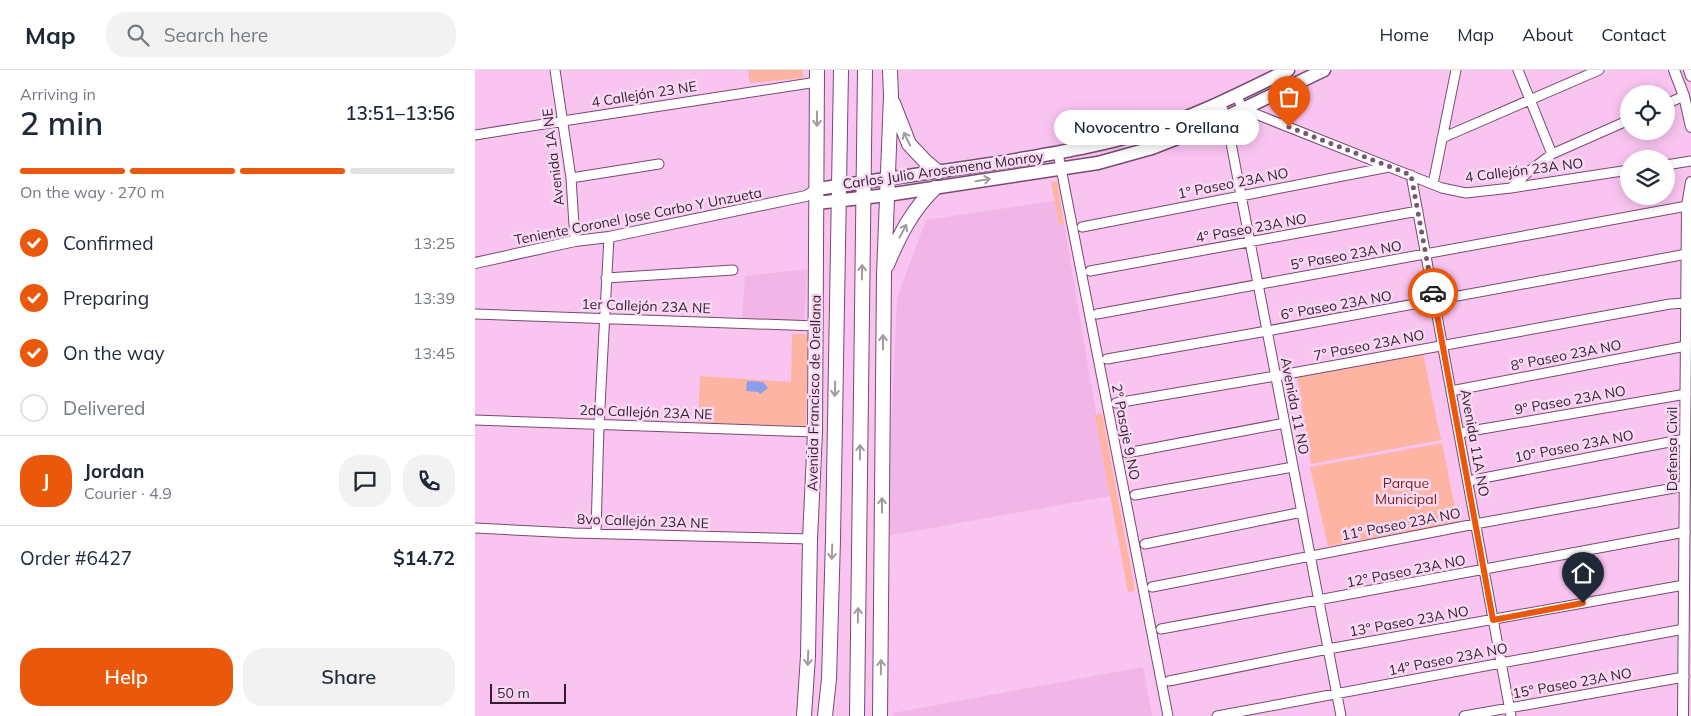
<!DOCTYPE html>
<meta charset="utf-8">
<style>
:root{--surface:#fff;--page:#f2f2f3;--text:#1f2937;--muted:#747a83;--line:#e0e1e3;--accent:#ea580c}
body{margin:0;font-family:Mulish,sans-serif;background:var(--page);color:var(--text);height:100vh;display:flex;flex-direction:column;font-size:19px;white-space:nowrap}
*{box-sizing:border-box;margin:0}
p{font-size:16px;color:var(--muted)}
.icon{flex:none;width:28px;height:28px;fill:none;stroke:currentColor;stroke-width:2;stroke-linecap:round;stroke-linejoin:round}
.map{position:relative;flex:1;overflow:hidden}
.panel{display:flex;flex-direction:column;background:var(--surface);width:475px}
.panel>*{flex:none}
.buttons{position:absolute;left:1145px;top:15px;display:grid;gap:10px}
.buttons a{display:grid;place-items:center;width:55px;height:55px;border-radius:50%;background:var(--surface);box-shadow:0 2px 12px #0003;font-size:25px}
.scale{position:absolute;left:15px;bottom:12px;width:76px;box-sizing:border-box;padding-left:5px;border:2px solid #311d2e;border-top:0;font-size:14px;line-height:18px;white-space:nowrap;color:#311d2e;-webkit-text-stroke:4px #fad9f4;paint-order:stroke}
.pin{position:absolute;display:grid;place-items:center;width:42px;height:42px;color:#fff;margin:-51px -21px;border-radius:50% 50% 50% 0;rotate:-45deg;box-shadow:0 0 5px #0007}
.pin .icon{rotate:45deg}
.courier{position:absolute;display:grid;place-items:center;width:50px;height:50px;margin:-25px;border:4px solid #ea580c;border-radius:50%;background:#fff;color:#222;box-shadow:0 1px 6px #0007}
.bubble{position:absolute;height:35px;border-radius:18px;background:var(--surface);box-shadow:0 2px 12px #0003;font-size:16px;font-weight:600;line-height:35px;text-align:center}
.head em{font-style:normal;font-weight:600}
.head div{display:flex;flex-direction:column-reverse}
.head{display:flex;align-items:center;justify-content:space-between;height:85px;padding:0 20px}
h1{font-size:32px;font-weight:600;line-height:38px}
.bar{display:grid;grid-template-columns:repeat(4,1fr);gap:8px 5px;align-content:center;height:60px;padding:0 20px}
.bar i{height:6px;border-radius:4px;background:var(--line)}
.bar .active{background:var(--accent)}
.bar p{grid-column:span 4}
.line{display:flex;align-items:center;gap:12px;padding:0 20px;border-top:1px solid var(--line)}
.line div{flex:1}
.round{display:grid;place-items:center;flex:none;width:52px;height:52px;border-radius:20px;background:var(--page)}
ol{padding:0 20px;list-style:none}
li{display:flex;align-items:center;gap:15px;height:55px}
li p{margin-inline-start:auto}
li .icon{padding:5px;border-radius:50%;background:var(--accent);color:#fff;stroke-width:4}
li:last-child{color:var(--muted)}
li i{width:28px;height:28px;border:2px solid var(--line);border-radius:50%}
.action{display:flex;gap:10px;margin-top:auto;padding:10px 20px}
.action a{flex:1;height:58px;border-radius:20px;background:var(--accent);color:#fff;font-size:20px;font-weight:600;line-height:58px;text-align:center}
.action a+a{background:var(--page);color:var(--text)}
header{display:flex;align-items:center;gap:30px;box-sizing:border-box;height:70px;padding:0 25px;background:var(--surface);border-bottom:1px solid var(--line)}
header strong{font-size:24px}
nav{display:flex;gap:28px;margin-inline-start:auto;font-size:18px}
.search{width:350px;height:45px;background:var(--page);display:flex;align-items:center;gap:12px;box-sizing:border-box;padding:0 18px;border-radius:20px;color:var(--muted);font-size:19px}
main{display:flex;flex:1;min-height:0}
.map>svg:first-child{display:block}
.built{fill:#f1b6e7}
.green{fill:#fdb4a3}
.water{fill:#8a9dee}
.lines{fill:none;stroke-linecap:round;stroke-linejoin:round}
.minor-casing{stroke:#784a71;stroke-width:11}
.tertiary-casing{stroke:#784a71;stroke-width:12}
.secondary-casing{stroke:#784a71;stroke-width:15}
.primary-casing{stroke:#784a71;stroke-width:16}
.trunk-casing{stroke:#784a71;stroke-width:16}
.minor{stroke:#fff;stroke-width:9}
.tertiary{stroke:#fff;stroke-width:10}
.secondary{stroke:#fff;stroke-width:12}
.primary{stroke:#fff;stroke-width:14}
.trunk{stroke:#fff;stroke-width:14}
.oneway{stroke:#a299a1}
.done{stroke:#775772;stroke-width:5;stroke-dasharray:0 9}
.route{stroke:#ea580c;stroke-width:6}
.labels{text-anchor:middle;stroke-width:5;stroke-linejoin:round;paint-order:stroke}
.street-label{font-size:14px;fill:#311d2e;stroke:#fad9f4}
.park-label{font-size:14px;fill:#7a2515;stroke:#fad9f4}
</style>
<header>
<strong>Map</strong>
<div class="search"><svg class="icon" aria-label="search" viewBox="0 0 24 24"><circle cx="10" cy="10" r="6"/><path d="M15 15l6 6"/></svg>Search here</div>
<nav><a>Home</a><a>Map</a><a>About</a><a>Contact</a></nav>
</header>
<main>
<section class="panel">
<div class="head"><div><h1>2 min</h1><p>Arriving in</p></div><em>13:51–13:56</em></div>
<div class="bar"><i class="active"></i><i class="active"></i><i class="active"></i><i></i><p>On the way · 270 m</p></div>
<ol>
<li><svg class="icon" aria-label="check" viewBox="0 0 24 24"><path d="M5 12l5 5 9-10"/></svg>Confirmed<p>13:25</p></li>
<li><svg class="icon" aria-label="check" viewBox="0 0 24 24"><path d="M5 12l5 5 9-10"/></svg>Preparing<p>13:39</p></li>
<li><svg class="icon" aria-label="check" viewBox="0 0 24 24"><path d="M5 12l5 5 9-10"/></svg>On the way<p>13:45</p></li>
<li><i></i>Delivered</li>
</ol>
<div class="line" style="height:90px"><b class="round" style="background:var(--accent);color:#fff">J</b><div><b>Jordan</b><p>Courier · 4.9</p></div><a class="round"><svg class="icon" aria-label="chat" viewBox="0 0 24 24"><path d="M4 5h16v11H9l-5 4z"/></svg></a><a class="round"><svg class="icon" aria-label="phone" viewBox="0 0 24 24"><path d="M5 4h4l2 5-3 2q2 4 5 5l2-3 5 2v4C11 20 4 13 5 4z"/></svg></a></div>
<div class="line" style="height:65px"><div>Order #6427</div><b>$14.72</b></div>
<div class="action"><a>Help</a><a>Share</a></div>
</section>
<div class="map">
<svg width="1216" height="646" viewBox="0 0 1216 646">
<rect width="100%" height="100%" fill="#fac4f0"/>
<path class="built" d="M 585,130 L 635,426 L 411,466 L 422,228 L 451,150 Z
M 332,199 L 329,253 L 267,249 L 270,206 Z
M 668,597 L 677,646 L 418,646 L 418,643 Z"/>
<path class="green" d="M 273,0 L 328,0 L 328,8 L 275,13 Z
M 582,111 L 589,154 L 584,155 L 576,112 Z
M 317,264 L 333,264 L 331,356 L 223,353 L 225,306 L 316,312 Z
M 948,283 L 966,370 L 836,394 L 822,305 Z
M 627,343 L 660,521 L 653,522 L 620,345 Z
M 967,373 L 983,453 L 853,476 L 835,397 Z"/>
<path class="water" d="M 272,311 L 288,312 L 293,318 L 285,324 L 283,322 L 271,321 Z"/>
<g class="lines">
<g class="minor-casing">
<path id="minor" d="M 80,0 L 96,108 L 100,171
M 1043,0 L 1077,84
M 761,25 L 768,39 L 967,118 L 991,123 L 1036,118 L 1154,100
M 745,33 L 751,47 L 866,646
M 1191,34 L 1209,26
M 0,65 L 88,51 L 342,12
M 967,68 L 1124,0
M 583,83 L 693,646
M 1191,95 L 1216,91
M 936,105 L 1036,646
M 96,108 L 184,94
M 958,114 L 981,0
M 1036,118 L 1053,102 L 1077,84 L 1154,50
M 607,157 L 914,97
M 615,201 L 943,141
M 131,208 L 258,200
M 0,244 L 341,256
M 622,244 L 1212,136
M 632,289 L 792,261 L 1212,184
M 976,321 L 1211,276
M 641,333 L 801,306 L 1195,234 L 1212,233
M 0,350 L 340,362
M 984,363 L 1211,324
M 652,383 L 810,353
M 993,411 L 1210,369
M 660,425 L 818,397
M 0,458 L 98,463 L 335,469
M 121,463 L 124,355 L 134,167
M 670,474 L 827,442
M 677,517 L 1000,454 L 1210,416
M 686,559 L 1210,462
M 694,611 L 853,579 L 1209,515
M 742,646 L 1209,559
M 989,646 L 1209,607"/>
</g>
<g class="tertiary-casing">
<path id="tertiary" d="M 1199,0 L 1209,26 L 1216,57
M 1214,0 L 1216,6
M 0,193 L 100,171 L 134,167 L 331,126 L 342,119
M 1208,646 L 1212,136 L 1216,112"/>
</g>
<g class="secondary-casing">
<path id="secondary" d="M 342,119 C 411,108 482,100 552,88 C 592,81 631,74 670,62 C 719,47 766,23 813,0
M 342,133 L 412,125 L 623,93 L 677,78 L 731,57 L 849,0"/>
</g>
<g class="primary-casing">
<path id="primary" d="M 418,33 L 434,74 L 450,91 L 463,102
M 412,195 C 424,166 437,140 460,118
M 329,646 L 333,586 L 335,469 L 340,362 L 342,0
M 405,646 L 409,205 L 416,26 L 415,0"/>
</g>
<g class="trunk-casing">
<path id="trunk" d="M 350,646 L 354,609 L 358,469 L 366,0
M 382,646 L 390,0"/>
</g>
<use href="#minor" class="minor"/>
<use href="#tertiary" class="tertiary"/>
<use href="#secondary" class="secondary"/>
<use href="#primary" class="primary"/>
<use href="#trunk" class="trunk"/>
</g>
<defs><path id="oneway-shaft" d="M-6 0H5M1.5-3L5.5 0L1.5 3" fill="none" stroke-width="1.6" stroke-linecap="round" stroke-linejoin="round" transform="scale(1.25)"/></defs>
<g class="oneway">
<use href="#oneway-shaft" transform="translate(342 49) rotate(90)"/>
<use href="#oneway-shaft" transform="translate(432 69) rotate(-116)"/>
<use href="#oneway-shaft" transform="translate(508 110) rotate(-9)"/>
<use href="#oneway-shaft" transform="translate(428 161) rotate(-62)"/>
<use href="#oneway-shaft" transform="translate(387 202) rotate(-89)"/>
<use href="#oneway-shaft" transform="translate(408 272) rotate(-90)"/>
<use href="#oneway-shaft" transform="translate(360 319) rotate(91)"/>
<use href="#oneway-shaft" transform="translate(385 382) rotate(-89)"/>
<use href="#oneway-shaft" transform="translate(407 435) rotate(-90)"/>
<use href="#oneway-shaft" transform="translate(357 482) rotate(92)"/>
<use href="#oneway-shaft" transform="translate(383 545) rotate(-89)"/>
<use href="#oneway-shaft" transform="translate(333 588) rotate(92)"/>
<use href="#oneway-shaft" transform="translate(406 597) rotate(-89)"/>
</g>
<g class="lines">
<path class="done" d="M 814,57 L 936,105 L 958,223"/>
<path class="route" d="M 958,223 L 1018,550 L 1108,533"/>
</g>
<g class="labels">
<g class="street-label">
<text transform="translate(169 24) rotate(-9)" y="5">4 Callejón 23 NE</text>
<text transform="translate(78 87) rotate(-97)" y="5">Avenida 1A NE</text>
<text transform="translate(468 100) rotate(-8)" y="5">Carlos Julio Arosemena Monroy</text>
<text transform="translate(1049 100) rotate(-7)" y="5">4 Callejón 23A NO</text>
<text transform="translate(758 113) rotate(-11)" y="5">1° Paseo 23A NO</text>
<text transform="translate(163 146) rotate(-11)" y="5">Teniente Coronel Jose Carbo Y Unzueta</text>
<text transform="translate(776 158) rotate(-10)" y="5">4° Paseo 23A NO</text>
<text transform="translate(871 185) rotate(-10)" y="5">5° Paseo 23A NO</text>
<text transform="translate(861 235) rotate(-10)" y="5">6° Paseo 23A NO</text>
<text transform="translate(171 236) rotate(2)" y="5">1er Callejón 23A NE</text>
<text transform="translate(894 275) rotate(-11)" y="5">7° Paseo 23A NO</text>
<text transform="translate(1091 285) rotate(-11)" y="5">8° Paseo 23A NO</text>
<text transform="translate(339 323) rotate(-89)" y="5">Avenida Francisco de Orellana</text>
<text transform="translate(1095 330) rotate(-10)" y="5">9° Paseo 23A NO</text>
<text transform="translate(820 336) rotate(79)" y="5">Avenida 11 NO</text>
<text transform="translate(171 342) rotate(2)" y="5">2do Callejón 23A NE</text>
<text transform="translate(651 362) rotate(79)" y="5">2° Pasaje 9 NO</text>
<text transform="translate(1000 373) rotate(80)" y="5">Avenida 11A NO</text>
<text transform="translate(1099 376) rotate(-11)" y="5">10° Paseo 23A NO</text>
<text transform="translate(1197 379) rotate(-90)" y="5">Defensa Civil</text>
<text transform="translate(168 451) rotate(2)" y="5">8vo Callejón 23A NE</text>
<text transform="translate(926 454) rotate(-11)" y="5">11° Paseo 23A NO</text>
<text transform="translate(931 501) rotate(-11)" y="5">12° Paseo 23A NO</text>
<text transform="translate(934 551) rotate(-10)" y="5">13° Paseo 23A NO</text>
<text transform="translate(973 589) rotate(-11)" y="5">14° Paseo 23A NO</text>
<text transform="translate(1097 613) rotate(-10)" y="5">15° Paseo 23A NO</text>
</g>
<g class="park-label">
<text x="931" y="418">Parque<tspan x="931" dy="16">Municipal</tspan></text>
</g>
</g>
</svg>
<div class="buttons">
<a><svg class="icon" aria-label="locate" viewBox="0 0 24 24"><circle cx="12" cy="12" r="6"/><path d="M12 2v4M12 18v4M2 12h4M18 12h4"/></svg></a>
<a><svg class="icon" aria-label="layers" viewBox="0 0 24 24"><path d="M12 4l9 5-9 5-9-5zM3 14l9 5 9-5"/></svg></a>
</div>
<div class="scale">50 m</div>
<div class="pin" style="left:814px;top:57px;background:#ea580c"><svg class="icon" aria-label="bag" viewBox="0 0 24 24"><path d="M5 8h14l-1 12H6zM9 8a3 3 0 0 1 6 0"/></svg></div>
<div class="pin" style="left:1108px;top:533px;background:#1f2937"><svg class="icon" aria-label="home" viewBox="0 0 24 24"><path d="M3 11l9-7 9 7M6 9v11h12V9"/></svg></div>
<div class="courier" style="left:958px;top:223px"><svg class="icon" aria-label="car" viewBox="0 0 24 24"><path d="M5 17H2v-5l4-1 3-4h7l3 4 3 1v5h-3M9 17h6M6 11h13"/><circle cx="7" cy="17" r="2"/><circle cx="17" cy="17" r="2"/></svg></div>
<div class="bubble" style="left:579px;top:40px;width:205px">Novocentro - Orellana</div>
</div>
</main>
